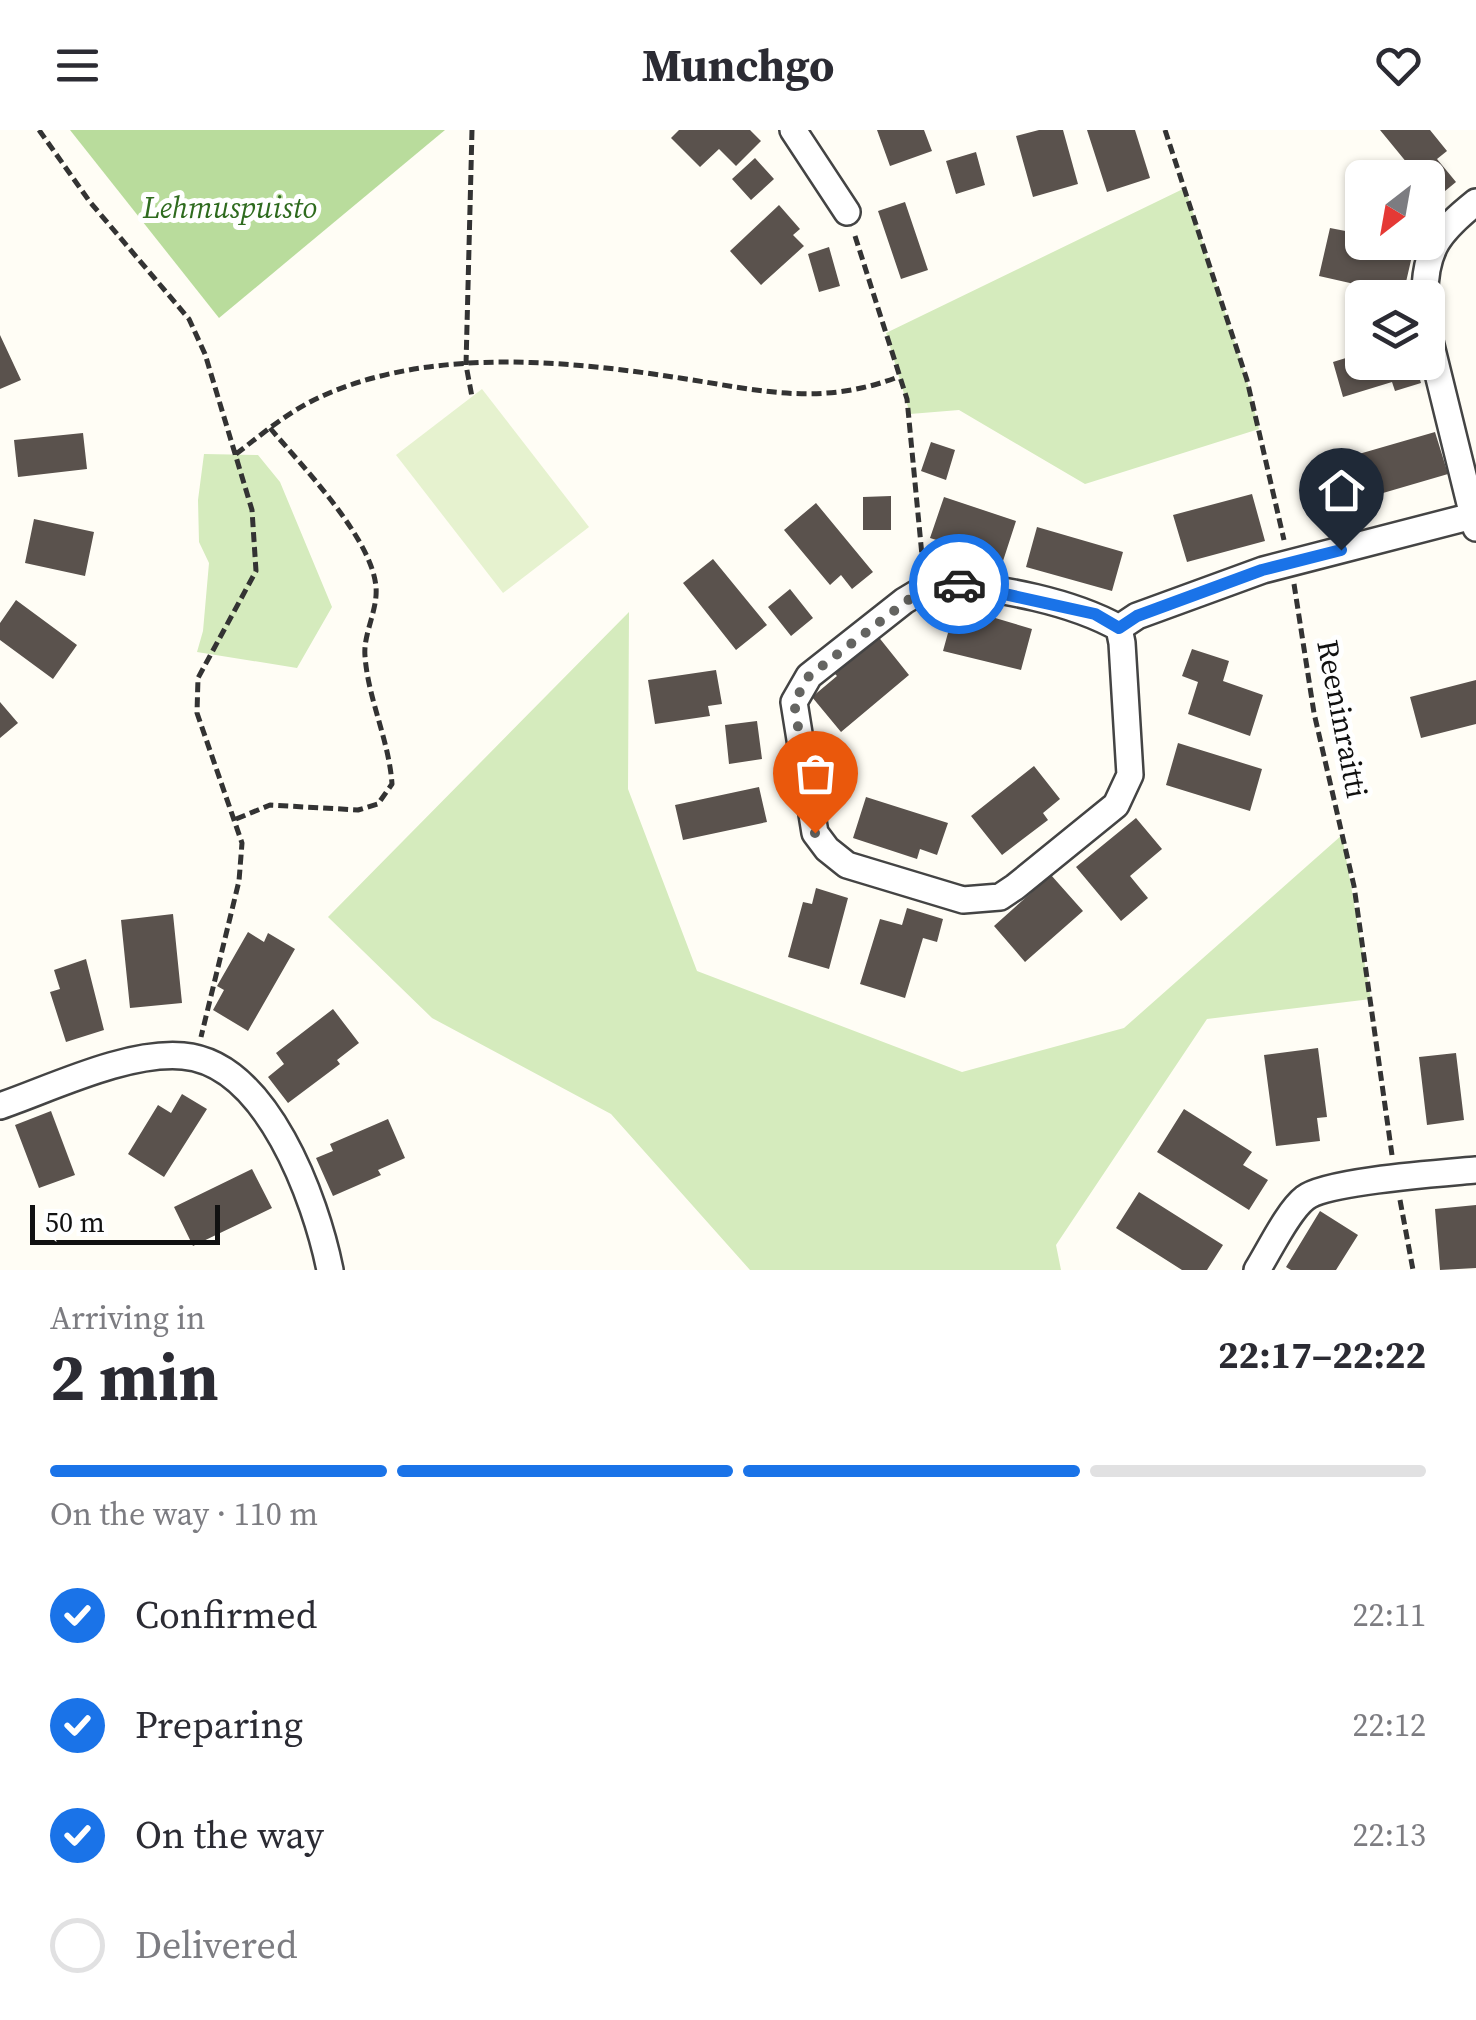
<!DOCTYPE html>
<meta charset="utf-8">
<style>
:root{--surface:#fff;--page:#f7f7f7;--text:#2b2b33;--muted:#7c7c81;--line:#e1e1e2;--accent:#1a73e8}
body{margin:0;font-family:"Source Serif 4",serif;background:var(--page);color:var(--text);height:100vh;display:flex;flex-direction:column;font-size:38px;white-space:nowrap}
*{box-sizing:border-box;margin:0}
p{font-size:32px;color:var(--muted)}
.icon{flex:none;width:55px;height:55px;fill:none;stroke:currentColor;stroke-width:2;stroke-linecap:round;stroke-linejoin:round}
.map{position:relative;height:1140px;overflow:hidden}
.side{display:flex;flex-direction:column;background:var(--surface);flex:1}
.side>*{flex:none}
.needle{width:65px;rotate:211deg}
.controls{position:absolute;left:1345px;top:30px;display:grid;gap:20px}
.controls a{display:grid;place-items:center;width:100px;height:100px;border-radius:15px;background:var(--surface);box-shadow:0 2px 8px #0004;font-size:50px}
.scale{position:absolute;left:30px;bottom:25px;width:190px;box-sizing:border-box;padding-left:10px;border:5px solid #111;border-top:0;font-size:28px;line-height:35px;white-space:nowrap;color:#111;-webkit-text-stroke:8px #fff;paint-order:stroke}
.pin{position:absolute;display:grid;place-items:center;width:85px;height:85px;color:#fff;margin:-102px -42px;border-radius:50% 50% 50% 0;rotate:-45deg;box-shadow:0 0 10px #0007}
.pin .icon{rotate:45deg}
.courier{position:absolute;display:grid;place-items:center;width:100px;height:100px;margin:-50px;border:8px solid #1a73e8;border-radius:50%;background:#fff;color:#222;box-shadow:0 2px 12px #0007}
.overview em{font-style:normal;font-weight:700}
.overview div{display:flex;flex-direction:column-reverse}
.overview{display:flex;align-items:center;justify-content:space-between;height:170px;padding:0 50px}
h1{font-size:65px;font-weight:700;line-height:75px}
.bar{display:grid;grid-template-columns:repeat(4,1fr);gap:15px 10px;align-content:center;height:120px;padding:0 50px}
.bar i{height:12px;border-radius:8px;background:var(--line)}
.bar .active{background:var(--accent)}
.bar p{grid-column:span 4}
ol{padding:0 50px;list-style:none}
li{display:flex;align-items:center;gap:30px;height:110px}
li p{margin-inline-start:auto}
li .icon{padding:10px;border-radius:50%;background:var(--accent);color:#fff;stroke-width:4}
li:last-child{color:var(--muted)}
li i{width:55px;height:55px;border:5px solid var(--line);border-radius:50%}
header{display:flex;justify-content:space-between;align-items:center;height:130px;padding:0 50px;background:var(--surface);font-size:45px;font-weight:700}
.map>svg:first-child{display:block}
.green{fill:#d5ebbd}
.forest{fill:#b9dc9c}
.pitch{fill:#e6f2cf}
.building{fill:#5a524d}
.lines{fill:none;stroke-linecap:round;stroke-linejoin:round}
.minor-casing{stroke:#444;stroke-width:30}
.path{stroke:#333;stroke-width:5;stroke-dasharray:10 5;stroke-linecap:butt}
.minor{stroke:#fff;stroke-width:25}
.done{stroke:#646461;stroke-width:10;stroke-dasharray:0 18}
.route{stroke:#1a73e8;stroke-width:12}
.labels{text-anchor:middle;stroke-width:10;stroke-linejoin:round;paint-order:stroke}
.park-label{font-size:30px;font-style:italic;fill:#2f6b1f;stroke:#fff}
.street-label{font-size:30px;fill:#111;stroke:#fff}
</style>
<header><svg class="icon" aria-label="menu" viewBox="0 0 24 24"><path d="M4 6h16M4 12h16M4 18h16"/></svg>Munchgo<svg class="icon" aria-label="heart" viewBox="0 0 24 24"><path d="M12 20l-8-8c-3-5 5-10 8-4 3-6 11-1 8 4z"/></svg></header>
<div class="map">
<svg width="1476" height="1140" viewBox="0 0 1476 1140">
<rect width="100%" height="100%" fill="#fffdf5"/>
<path class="green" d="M 1185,58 L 1247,250 L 1259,299 L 1085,354 L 959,280 L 910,284 L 886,203 Z
M 204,324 L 258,325 L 280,352 L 332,477 L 297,538 L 197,522 L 203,501 L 209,433 L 199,412 L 198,370 Z
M 629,482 L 628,659 L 697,841 L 962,942 L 1124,898 L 1342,705 L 1371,869 L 1207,889 L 1056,1115 L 1061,1140 L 750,1140 L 611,984 L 432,888 L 328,787 Z"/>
<path class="forest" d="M 70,0 L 445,0 L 219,188 Z"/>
<path class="pitch" d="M 482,259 L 589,397 L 503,463 L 396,325 Z"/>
<path class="building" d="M 679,0 L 750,0 L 761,11 L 736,36 L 719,19 L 700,37 L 671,8 Z
M 877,0 L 924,0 L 932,21 L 890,36 Z
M 1039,0 L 1063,0 L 1078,54 L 1033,67 L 1016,6 Z
M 1087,0 L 1135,0 L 1150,48 L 1107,62 Z
M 1380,0 L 1430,0 L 1447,21 L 1437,29 L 1456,52 L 1428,75 L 1428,48 L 1407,48 L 1405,45 L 1412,39 Z
M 976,22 L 985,55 L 956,64 L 946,31 Z
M 755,28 L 774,49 L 751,70 L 732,49 Z
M 905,72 L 928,140 L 901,149 L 878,81 Z
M 779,75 L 800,99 L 793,105 L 804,116 L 761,155 L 730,121 Z
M 1330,98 L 1361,104 L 1359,114 L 1412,126 L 1403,165 L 1319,146 Z
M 829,117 L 840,156 L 819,162 L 808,124 Z
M 0,205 L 21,250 L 0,259 Z
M 1362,223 L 1362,232 L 1415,232 L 1421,253 L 1395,261 L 1392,252 L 1343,267 L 1333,232 Z
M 1435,302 L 1448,344 L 1383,363 L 1381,352 L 1354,360 L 1345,328 Z
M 83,303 L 87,339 L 18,347 L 14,310 Z
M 931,312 L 955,320 L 946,350 L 921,341 Z
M 1252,364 L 1265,411 L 1187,432 L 1173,385 Z
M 891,366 L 891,400 L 863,400 L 863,367 Z
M 944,367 L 1016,391 L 1003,431 L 930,408 Z
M 816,373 L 873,442 L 852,459 L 841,445 L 830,455 L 784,400 Z
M 34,389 L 94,402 L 85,446 L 25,433 Z
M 1037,397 L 1123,422 L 1112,461 L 1026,437 Z
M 713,429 L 767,495 L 736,520 L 683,453 Z
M 790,459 L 813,488 L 791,506 L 768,477 Z
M 16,470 L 77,515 L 53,549 L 0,510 L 0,493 Z
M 975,482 L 1032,499 L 1021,540 L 943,521 L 951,492 L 971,497 Z
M 877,505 L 909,545 L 841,602 L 812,567 L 837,546 L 833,542 Z
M 1192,519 L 1229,531 L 1223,551 L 1263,565 L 1250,606 L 1188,584 L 1198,552 L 1182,546 Z
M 716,540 L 722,574 L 708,576 L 710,586 L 655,594 L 648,550 Z
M 1476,550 L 1476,594 L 1421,608 L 1410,567 Z
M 0,572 L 18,593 L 0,608 Z
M 757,591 L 762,629 L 729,634 L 725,595 Z
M 1178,613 L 1262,639 L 1250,681 L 1166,655 Z
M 1034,636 L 1060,669 L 1043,683 L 1048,690 L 1002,725 L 971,686 Z
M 759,657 L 767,692 L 683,710 L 675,675 Z
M 866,667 L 948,693 L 937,725 L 920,719 L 917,729 L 853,708 Z
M 1136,688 L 1162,719 L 1130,746 L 1148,768 L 1121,791 L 1076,737 Z
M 1051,745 L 1083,781 L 1025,832 L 994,796 Z
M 816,758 L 848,768 L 829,839 L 788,827 L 803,772 L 812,774 Z
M 907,778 L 943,789 L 937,812 L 923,808 L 905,868 L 860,854 L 880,789 L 902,795 Z
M 173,784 L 182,873 L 130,878 L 121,790 Z
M 248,802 L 264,812 L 268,803 L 295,819 L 248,901 L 213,880 L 224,860 L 217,856 Z
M 86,829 L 104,900 L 66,912 L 50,862 L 60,859 L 54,840 Z
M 333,879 L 359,913 L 337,930 L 340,934 L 288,973 L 268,947 L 284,934 L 276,923 Z
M 1318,918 L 1327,987 L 1317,988 L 1320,1011 L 1276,1016 L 1264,925 Z
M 1456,923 L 1464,990 L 1427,995 L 1419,927 Z
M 182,964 L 207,979 L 164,1047 L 128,1024 L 158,975 L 171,983 Z
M 1184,979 L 1252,1022 L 1243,1035 L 1268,1050 L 1249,1080 L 1157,1022 Z
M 51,981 L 75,1045 L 39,1058 L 15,995 Z
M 388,989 L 405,1028 L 378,1040 L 381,1045 L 333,1066 L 316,1028 L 333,1021 L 330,1014 Z
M 252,1039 L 272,1078 L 193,1116 L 174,1077 Z
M 1139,1062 L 1223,1115 L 1207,1140 L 1182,1140 L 1116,1098 Z
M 1476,1075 L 1476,1138 L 1440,1140 L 1435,1079 Z
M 1320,1081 L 1358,1105 L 1336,1140 L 1291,1140 L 1286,1137 Z"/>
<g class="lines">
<g class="minor-casing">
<path id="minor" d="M 793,0 L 847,82
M 1425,168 C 1424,119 1440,101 1476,72
M 1428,203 L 1476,398
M 947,452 C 1003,460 1069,470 1119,498 L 1122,513 L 1130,645 L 1116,675 L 1015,757 L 1000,767 L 963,770 L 847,735 L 827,719 L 815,703 L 794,572 L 809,546 L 904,471 L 924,459 Z
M 1119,498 L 1137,486 L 1263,440 L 1476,385
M 0,976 C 52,958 127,921 183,926 C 267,933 316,1070 330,1140
M 1257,1140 C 1269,1121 1288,1081 1305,1068 C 1326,1051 1444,1043 1476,1040"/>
</g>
<path class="path" d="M 39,0 L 90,72 L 189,189 L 205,224 L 252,380 L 256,441 L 198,548 L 197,583 L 242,713 L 239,751 L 201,907
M 472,0 L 466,235 L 472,267
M 1165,0 L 1247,250 L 1284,410
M 855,106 L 907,269 L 923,436
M 236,324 C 262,304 288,282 318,268 C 427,217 564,230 680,248 C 759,260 819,277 898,247
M 1294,454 L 1314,583 L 1354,756 L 1392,1025
M 236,689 L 270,675 L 358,680 L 378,674 L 392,654 C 389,610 368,569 365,526 C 363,504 378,480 376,457 C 372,408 302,336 270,298
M 1400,1070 L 1413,1140"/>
<use href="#minor" class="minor"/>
</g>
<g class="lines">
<path class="done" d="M 815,703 L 794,572 L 809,546 L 924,458 L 947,452 L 959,454"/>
<path class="route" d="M 959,454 L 1095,484 L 1119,498 L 1137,486 L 1262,440 L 1341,420"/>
</g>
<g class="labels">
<g class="park-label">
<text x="230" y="88">Lehmuspuisto</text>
</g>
<g class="street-label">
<text transform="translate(1342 589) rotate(79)" y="10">Reeninraitti</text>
</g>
</g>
</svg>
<div class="controls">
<a><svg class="needle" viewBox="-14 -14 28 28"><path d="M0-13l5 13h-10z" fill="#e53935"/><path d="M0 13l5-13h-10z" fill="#7c7c81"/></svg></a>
<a><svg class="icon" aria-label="layers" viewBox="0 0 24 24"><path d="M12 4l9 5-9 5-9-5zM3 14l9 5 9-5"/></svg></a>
</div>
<div class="scale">50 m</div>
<div class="pin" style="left:815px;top:703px;background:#ea580c"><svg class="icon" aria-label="bag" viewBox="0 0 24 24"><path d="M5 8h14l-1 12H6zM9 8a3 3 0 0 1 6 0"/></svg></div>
<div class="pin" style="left:1341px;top:420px;background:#1f2937"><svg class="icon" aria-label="home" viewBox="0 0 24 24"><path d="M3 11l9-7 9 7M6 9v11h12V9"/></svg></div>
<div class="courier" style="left:959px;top:454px"><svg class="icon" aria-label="car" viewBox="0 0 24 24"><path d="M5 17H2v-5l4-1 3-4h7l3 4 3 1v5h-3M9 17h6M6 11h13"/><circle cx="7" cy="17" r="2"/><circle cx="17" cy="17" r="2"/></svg></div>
</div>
<section class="side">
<div class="overview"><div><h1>2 min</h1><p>Arriving in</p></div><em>22:17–22:22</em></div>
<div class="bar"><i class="active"></i><i class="active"></i><i class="active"></i><i></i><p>On the way · 110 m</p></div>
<ol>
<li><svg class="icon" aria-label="check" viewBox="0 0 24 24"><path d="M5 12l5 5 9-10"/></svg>Confirmed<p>22:11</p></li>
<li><svg class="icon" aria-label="check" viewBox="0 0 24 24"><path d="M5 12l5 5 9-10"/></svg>Preparing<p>22:12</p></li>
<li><svg class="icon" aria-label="check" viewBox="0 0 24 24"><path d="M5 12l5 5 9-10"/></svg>On the way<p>22:13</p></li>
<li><i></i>Delivered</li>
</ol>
</section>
